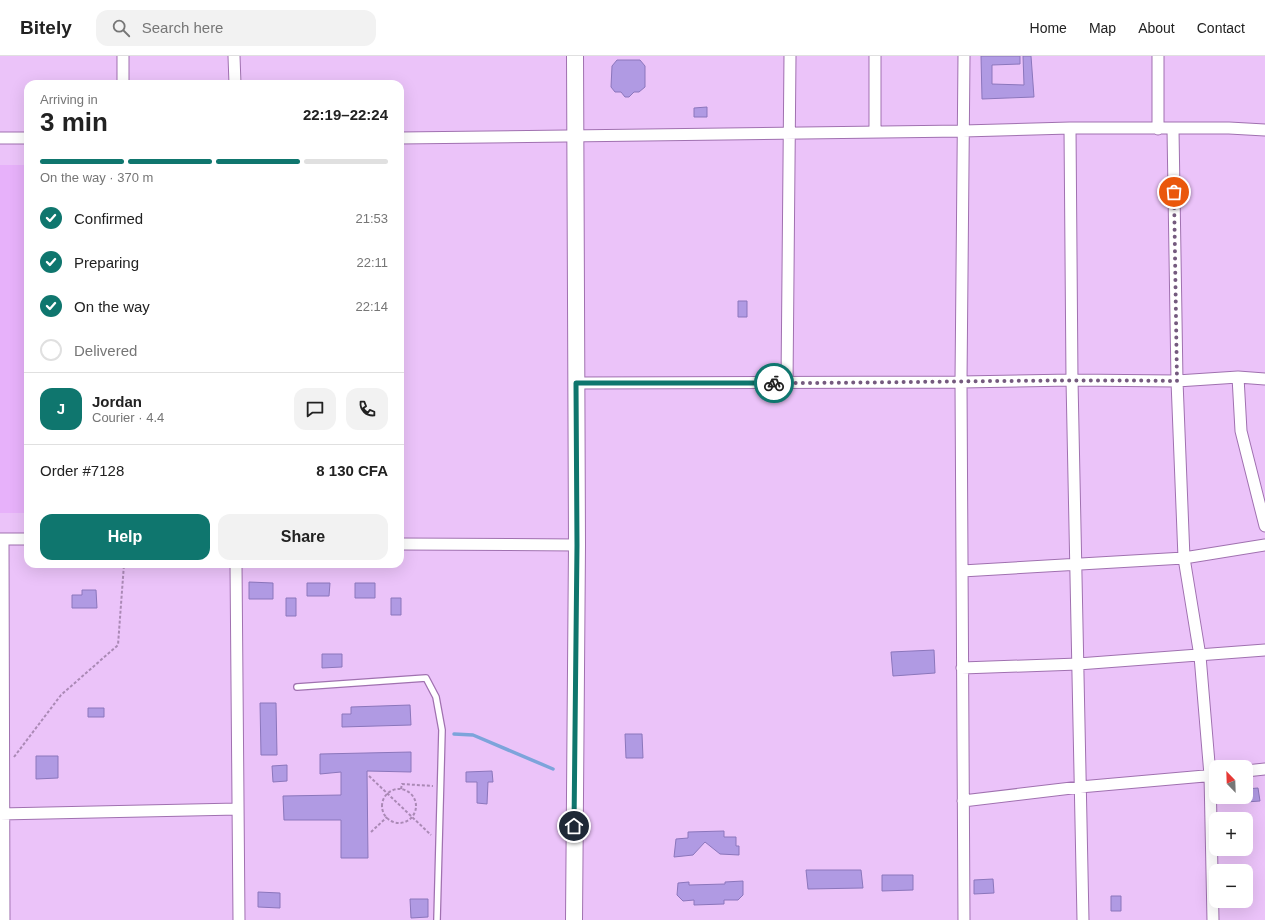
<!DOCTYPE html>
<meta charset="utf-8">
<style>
:root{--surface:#fff;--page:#f2f2f2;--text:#222;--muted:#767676;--line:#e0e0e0;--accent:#0f766e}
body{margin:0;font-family:Arial,sans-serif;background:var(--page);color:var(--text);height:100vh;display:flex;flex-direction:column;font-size:15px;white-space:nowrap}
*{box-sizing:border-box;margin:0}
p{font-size:13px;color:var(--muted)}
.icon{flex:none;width:22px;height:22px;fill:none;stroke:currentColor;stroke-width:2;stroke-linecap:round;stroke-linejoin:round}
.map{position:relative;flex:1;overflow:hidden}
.drawer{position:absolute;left:24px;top:24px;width:380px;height:488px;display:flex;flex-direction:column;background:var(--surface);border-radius:12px;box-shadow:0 4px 16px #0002}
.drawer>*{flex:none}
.needle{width:26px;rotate:337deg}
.fabs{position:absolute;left:1209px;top:704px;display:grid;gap:8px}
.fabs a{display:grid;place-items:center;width:44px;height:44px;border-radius:8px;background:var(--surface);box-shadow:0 4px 16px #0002;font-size:20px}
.pin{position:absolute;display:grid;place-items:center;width:34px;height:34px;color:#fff;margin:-17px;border:2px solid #fff;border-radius:50%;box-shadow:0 1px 4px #0007}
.courier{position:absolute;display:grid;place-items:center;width:40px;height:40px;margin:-20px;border:3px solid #0f766e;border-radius:50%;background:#fff;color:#222;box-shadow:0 1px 5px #0007}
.headline em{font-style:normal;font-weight:700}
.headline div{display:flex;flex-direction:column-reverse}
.headline{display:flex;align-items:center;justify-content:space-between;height:68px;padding:0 16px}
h1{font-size:26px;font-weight:700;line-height:30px}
.bar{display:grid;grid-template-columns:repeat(4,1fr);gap:6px 4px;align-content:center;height:48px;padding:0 16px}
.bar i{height:5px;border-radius:3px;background:var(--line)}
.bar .active{background:var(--accent)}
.bar p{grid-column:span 4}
.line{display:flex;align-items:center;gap:10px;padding:0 16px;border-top:1px solid var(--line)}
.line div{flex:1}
.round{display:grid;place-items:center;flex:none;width:42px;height:42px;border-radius:12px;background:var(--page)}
ol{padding:0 16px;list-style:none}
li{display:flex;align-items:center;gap:12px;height:44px}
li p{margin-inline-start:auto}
li .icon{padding:4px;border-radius:50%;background:var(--accent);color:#fff;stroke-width:4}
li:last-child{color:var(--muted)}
li i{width:22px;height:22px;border:2px solid var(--line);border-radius:50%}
.button{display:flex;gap:8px;margin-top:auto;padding:8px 16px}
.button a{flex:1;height:46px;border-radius:12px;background:var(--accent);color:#fff;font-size:16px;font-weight:700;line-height:46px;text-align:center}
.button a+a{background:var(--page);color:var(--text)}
header{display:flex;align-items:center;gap:24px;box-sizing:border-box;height:56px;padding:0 20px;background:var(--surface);border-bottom:1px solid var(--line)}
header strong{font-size:19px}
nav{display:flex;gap:22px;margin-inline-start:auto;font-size:14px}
.search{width:280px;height:36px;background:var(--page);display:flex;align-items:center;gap:10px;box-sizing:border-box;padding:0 14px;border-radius:12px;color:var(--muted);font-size:15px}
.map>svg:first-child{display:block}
.built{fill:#e7b1fa}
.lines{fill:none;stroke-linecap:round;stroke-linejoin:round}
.stream{stroke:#7da4db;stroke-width:3.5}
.building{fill:#b09ae3;stroke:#8b76bc}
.lane-casing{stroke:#a071b0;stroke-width:8}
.street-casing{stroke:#a071b0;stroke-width:13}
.secondary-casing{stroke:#a071b0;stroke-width:18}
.path{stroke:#aa89b5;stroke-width:2;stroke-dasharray:3 2;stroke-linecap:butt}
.lane{stroke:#fff;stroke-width:5.5}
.street{stroke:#fff;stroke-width:11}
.secondary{stroke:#fff;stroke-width:16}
.done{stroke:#745a7e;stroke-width:4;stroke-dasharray:0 7.2}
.route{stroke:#0f766e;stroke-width:5}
</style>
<header>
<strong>Bitely</strong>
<div class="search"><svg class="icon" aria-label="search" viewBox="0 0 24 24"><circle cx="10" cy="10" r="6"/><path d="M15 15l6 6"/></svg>Search here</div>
<nav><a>Home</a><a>Map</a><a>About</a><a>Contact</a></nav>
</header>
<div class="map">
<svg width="1265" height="864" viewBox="0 0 1265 864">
<rect width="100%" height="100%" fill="#ebc3f9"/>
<path class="built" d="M 0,109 L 28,109 L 28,457 L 0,457 Z"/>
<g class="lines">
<path class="stream" d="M 454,678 L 473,679 L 553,713"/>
</g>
<path class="building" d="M 981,0 L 1020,0 L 1020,8 L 992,9 L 992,28 L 1024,29 L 1023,0 L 1031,0 L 1034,41 L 982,43 Z
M 617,4 L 640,4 L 645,10 L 645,31 L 639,36 L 634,36 L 629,41 L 625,41 L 621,36 L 615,36 L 611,31 L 612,10 Z
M 707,51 L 707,61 L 694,61 L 694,52 Z
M 738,245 L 747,245 L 747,261 L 738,261 Z
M 249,526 L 273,527 L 273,543 L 249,543 Z
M 307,527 L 330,527 L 329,540 L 307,540 Z
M 355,527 L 375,527 L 375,542 L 355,542 Z
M 82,534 L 96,534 L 97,552 L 72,552 L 72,539 L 82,539 Z
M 286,542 L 296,542 L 296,560 L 286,560 Z
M 391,542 L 401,542 L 401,559 L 391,559 Z
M 934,594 L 935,617 L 893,620 L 891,596 Z
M 322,598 L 342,598 L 342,611 L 322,612 Z
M 260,647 L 276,647 L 277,699 L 261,699 Z
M 410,649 L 411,669 L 342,671 L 342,658 L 351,658 L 351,651 Z
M 88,652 L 104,652 L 104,661 L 88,661 Z
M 625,678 L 642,678 L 643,702 L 626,702 Z
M 411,696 L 411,716 L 367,715 L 368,802 L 341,802 L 341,764 L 284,764 L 283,740 L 341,739 L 341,716 L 320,718 L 320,698 Z
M 36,700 L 58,700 L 58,722 L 36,723 Z
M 287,709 L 287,725 L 273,726 L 272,710 Z
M 492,715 L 493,726 L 488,726 L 487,748 L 477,747 L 477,726 L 466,726 L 466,716 Z
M 1258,732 L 1260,745 L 1246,746 L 1246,733 Z
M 724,775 L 724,781 L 736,781 L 736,790 L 739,790 L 739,799 L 720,798 L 705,786 L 693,799 L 674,801 L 676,783 L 688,782 L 688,776 Z
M 806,814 L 861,814 L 863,832 L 808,833 Z
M 882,819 L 913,819 L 913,834 L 882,835 Z
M 993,823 L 994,837 L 974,838 L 974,824 Z
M 743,825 L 743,839 L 738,844 L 724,844 L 724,848 L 694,849 L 694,844 L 683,845 L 677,839 L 678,827 L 689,826 L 689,829 L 725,828 L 725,826 Z
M 258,836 L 280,837 L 280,852 L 258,851 Z
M 1111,840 L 1121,840 L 1121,855 L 1111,855 Z
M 410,843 L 428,843 L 428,861 L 411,862 Z"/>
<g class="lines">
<g class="lane-casing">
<path id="lane" d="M 297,631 L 426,622 L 436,641 L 442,674 L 437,864"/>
</g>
<g class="street-casing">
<path id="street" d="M 123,0 L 123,28
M 234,0 L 235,28
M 1070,72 L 1072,324 L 1083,864
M 1158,73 L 1158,0
M 1173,73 L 1177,325 L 1184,502 L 1200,600 L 1210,719 L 1213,864
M 875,76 L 875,0
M 0,82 L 28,82
M 400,82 L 963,75 L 1070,72 L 1229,72 L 1265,74
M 1238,321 L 1241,375 L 1265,470
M 576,327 L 961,326 L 1072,324 L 1177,325 L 1238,321 L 1265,323
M 787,327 L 790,0
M 0,483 L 28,483
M 3,483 L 4,864
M 400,488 L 577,489
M 236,508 L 239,864
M 962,515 L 1184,502 L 1265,489
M 962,612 L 1078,608 L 1265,594
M 1246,715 L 1265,713
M 963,745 L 1080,731 L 1216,719
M 0,758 L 238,753
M 964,864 L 961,326 L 964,0"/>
</g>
<g class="secondary-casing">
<path id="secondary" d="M 574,864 L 577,489 L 575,0"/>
</g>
<path class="path" d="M 14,701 L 61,639 L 118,589 L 124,508
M 369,720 L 431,779
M 401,733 L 402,728 L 433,730
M382 750a17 17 0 1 1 34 0a17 17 0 1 1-34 0Z
M 371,776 L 387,761"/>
<use href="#lane" class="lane"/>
<use href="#street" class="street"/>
<use href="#secondary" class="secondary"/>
</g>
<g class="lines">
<path class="done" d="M 774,327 C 909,327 1043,323 1177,325 L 1174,136"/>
<path class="route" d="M 574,770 L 577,489 L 576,327 L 774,327"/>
</g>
</svg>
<div class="fabs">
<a><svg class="needle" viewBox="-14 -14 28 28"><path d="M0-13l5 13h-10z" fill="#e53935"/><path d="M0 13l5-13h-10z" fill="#767676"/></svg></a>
<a>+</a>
<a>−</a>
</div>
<div class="pin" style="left:1174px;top:136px;background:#ea580c"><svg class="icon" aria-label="bag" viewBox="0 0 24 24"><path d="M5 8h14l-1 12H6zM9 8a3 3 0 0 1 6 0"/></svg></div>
<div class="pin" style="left:574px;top:770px;background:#1f2937"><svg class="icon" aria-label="home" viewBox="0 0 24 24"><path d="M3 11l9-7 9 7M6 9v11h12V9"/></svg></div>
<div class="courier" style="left:774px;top:327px"><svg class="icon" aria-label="bike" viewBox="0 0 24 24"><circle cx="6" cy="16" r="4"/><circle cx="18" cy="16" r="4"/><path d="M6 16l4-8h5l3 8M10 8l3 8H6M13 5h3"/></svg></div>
<section class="drawer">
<div class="headline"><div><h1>3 min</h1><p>Arriving in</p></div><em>22:19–22:24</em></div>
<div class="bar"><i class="active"></i><i class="active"></i><i class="active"></i><i></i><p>On the way · 370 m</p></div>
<ol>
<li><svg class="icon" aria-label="check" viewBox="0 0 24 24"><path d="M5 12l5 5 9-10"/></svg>Confirmed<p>21:53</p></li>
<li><svg class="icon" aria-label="check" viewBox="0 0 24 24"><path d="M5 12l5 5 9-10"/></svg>Preparing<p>22:11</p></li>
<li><svg class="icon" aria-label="check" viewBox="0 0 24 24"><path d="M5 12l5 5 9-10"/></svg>On the way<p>22:14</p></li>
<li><i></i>Delivered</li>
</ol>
<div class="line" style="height:72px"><b class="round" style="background:var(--accent);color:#fff">J</b><div><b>Jordan</b><p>Courier · 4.4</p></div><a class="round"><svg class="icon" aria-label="chat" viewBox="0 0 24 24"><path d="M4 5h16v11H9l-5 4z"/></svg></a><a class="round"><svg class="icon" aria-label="phone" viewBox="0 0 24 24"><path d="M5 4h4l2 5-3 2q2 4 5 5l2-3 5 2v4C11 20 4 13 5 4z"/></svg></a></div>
<div class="line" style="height:52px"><div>Order #7128</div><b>8 130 CFA</b></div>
<div class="button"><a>Help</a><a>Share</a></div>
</section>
</div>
